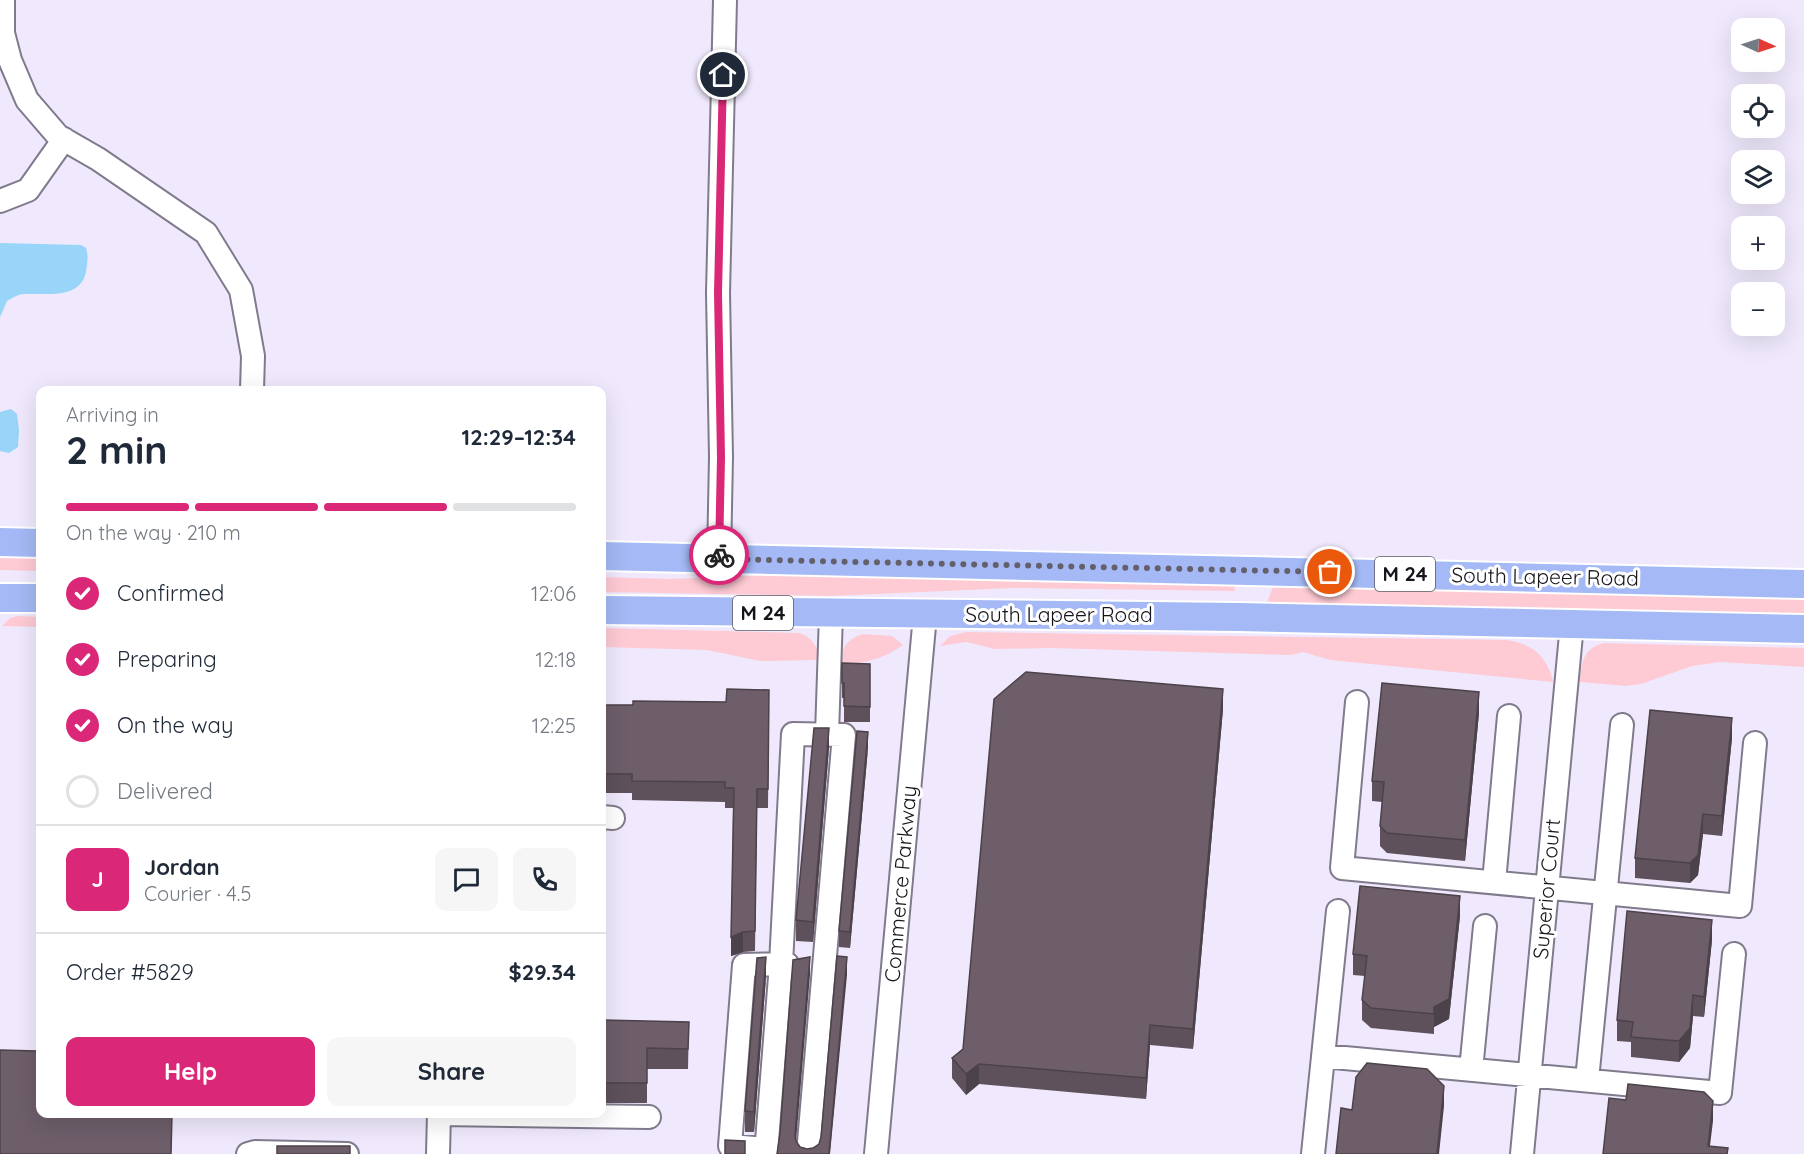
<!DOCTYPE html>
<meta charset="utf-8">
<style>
:root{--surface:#fff;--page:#f6f6f7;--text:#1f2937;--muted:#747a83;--line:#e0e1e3;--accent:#db2777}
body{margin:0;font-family:Quicksand,sans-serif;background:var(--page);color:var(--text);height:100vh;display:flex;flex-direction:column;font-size:22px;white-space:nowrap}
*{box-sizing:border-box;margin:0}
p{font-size:20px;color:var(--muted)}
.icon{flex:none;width:33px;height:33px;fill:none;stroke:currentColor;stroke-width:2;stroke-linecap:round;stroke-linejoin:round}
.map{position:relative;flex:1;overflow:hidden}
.side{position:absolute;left:36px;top:386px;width:570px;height:732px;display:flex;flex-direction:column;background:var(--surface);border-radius:12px;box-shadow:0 6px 24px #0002}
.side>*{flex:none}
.needle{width:39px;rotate:93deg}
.buttons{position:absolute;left:1731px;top:18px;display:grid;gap:12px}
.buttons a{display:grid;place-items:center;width:54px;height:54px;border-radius:12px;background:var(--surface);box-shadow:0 6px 24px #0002;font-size:30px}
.pin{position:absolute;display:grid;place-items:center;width:51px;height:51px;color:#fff;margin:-26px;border:3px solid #fff;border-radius:50%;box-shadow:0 2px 6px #0007}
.courier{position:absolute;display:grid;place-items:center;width:60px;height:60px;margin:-30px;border:4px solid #db2777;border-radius:50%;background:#fff;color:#222;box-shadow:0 2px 8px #0007}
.overview em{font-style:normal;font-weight:700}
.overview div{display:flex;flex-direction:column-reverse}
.overview{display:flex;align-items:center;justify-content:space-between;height:102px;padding:0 30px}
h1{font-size:39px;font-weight:700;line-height:45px}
.bar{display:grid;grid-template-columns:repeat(4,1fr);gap:9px 6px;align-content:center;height:72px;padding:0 30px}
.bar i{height:8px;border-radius:4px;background:var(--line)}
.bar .selected{background:var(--accent)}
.bar p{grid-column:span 4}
.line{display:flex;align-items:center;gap:15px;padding:0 30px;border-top:2px solid var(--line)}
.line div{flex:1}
.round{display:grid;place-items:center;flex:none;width:63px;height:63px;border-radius:12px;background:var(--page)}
ol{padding:0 30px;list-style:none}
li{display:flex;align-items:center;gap:18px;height:66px}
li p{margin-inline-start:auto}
li .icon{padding:6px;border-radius:50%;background:var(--accent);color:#fff;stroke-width:4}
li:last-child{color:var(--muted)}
li i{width:33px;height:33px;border:3px solid var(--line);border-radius:50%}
.primary-button{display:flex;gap:12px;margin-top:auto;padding:12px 30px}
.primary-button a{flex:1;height:69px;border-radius:12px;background:var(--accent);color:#fff;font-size:24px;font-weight:700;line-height:69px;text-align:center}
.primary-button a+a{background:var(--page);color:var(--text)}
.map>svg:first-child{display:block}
.green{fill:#fecad4}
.water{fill:#98d5f9}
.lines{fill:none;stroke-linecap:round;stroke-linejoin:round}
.minor-casing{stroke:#807b8c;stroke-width:26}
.major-casing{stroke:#fff;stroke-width:32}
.minor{stroke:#fff;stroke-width:22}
.major{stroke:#a4b9f5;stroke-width:28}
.wall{fill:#5e515b}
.shaded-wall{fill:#4c424a}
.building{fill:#6d5e6a;stroke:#4c424a;stroke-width:1.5}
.done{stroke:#635f6b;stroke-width:6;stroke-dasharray:0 10.8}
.route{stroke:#db2777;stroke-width:8}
.labels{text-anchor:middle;stroke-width:6;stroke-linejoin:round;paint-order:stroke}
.shield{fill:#fff;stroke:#5d5b60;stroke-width:1.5}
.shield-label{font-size:20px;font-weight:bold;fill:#17151c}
.street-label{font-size:21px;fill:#17151c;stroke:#fff}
</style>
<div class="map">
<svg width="1804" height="1154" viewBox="0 0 1804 1154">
<rect width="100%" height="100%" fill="#f0e9fd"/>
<path class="green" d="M 0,555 L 40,556 L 40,571 L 0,570 Z
M 801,574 L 1234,585 L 1235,591 L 1013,588 L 831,596 L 602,592 L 602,577 L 670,579 Z
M 1273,587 L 1804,599 L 1804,616 L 1269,605 L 1267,602 Z
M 17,616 L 40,617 L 40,627 L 2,626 L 10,618 Z
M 602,628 L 799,633 C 812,637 818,647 820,660 L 760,661 L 707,650 L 602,647 Z
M 966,632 L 1506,640 C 1531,643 1548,656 1553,682 L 1330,660 L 1303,652 L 1291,655 L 1052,648 L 995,649 L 966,642 L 940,646 L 950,636 Z
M 863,634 L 892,636 L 903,645 C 883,659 864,664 840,664 C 841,648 848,638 863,634 Z
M 1604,643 L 1804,648 L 1804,667 L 1720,662 L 1692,666 L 1641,684 L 1626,686 L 1580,682 C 1581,665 1583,647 1604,643 Z"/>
<path class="water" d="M 0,243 L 81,245 L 86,248 C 89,257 87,263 86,272 C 80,300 46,293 24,294 C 18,294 12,298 7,301 L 0,317 Z
M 11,409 L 17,414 L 19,430 L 18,447 L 9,453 L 0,451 L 0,412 Z"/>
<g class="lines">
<g class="minor-casing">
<path id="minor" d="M 3,0 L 3,33 L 10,60 L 27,100 L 58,136 L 98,159 L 206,233 L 241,290 L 253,356 L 252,390
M 0,201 L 28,190 L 64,139
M 719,559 L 721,457 L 718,293 L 725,0
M 1357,702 L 1342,868 L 1740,906 L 1755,743
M 827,734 L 831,614
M 602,817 L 613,818
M 1494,882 L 1509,716
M 1323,1056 L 1720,1093 L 1734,954
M 1471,1070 L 1485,926
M 1587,1080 L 1622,725
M 439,1114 L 649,1117
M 767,1149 L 730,1146 L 744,965 L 787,964
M 248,1154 L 255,1152 L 347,1154
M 438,1154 L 439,1113
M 766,1154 L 781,964 L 793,734 L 844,735 L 808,1154
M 876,1154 L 925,615
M 1313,1154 L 1338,911
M 1522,1154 L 1572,624"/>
</g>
<g class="major-casing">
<path id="major" d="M 0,542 L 40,543
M 602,556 L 1804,584
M 0,598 L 40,598
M 602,610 L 1238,617 L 1804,629"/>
</g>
<use href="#minor" class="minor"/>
<use href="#major" class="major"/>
</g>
<path class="wall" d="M 842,663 L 870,664 L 870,722 L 844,722 L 844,698 L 842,698 Z
M 602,705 L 769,709 L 768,808 L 757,808 L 755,951 L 743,952 L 731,956 L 733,808 L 725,808 L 725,802 L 632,800 L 632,793 L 602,793 Z
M 1223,709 L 1193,1049 L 1150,1045 L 1146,1099 L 979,1084 L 966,1095 L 952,1078 L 952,1058 L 963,1049 Z
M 1479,713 L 1465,861 L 1387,853 L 1380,846 L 1380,826 L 1382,802 L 1372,801 L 1372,781 Z
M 1732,738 L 1722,836 L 1703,834 L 1698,875 L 1690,883 L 1635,878 L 1635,858 Z
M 829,748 L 813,942 L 796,941 L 796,920 Z
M 868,748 L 850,948 L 839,947 L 839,931 Z
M 1460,916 L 1449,1019 L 1434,1027 L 1434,1034 L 1371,1028 L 1362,1020 L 1362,1000 L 1365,976 L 1353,975 L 1353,954 Z
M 1712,940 L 1704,1017 L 1693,1016 L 1690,1048 L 1679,1062 L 1631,1057 L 1631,1042 L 1617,1041 L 1617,1020 Z
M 766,977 L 754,1132 L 745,1132 L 745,1111 Z
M 602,1020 L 689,1022 L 688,1069 L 647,1069 L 647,1103 L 602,1103 Z"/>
<path class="shaded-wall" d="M 1223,689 L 1223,709 L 1193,1049 L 1193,1029 Z
M 1479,692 L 1479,713 L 1465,861 L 1465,840 Z
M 1732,718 L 1732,738 L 1722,836 L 1722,816 Z
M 829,728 L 829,748 L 813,942 L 813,922 Z
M 868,732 L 868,748 L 850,948 L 850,932 Z
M 1703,814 L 1703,834 L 1698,875 L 1690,883 L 1690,863 Z
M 1460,896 L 1460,916 L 1449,1019 L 1434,1027 L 1434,1034 L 1434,1007 Z
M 1712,920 L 1712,940 L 1704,1017 L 1704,997 Z
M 743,932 L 743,952 L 731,956 L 731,937 Z
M 766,957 L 766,977 L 754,1132 L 754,1112 Z
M 810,957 L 810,975 L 795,1153 L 795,1135 Z
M 847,957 L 847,975 L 830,1154 L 829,1154 Z
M 1693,995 L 1693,1016 L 1690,1048 L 1679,1062 L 1679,1041 Z
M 1150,1025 L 1150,1045 L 1146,1099 L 1146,1078 Z
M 979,1064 L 979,1084 L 966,1095 L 966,1074 Z
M 1444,1086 L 1444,1106 L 1439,1154 L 1437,1154 Z
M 1713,1101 L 1713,1121 L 1709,1154 L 1708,1146 Z"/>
<path class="building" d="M 842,663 L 870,664 L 870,707 L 844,706 L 844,683 L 842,683 Z
M 1026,672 L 1223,689 L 1193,1029 L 1150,1025 L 1146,1078 L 979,1064 L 966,1074 L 952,1058 L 963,1049 L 994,699 Z
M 1382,683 L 1479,692 L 1465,840 L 1387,833 L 1380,826 L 1384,782 L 1372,781 Z
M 727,689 L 769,690 L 768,789 L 757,789 L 755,931 L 743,932 L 731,937 L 734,788 L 725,788 L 725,782 L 632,781 L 632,774 L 602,774 L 602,705 L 633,705 L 633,701 L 726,702 Z
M 1650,710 L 1732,718 L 1722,816 L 1703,814 L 1698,855 L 1690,863 L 1635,858 Z
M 814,728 L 829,728 L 813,922 L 796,920 Z
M 857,731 L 868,732 L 850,932 L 839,931 Z
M 1360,886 L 1460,896 L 1449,999 L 1434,1007 L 1434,1014 L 1371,1008 L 1362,1000 L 1367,956 L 1353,954 Z
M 1627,911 L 1712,920 L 1704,997 L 1693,995 L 1690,1028 L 1679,1041 L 1631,1037 L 1633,1022 L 1617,1020 Z
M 837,956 L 847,957 L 829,1154 L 777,1154 L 780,1133 L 793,960 L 810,957 L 795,1135 L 796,1141 L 800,1147 L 807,1149 L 813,1148 L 819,1144 L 821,1137 Z
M 766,957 L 754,1112 L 745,1111 L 757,958 Z
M 602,1020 L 689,1022 L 688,1049 L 647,1048 L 647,1083 L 602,1083 Z
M 37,1036 L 40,1036 L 40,1113 L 172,1113 L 171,1154 L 0,1154 L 0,1050 L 37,1051 Z
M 1367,1063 L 1427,1069 L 1444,1086 L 1437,1154 L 1336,1154 L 1341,1108 L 1352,1110 L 1356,1077 Z
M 1628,1084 L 1704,1092 L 1713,1101 L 1708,1146 L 1728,1148 L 1727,1154 L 1603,1154 L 1609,1098 L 1626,1100 Z
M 725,1140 L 745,1141 L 745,1154 L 725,1154 Z
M 277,1146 L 350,1146 L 350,1154 L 277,1154 Z"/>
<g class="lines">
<path class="done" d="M 719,555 L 719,559 L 1330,572"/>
<path class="route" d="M 719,555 L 721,457 L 718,293 L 723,75"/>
</g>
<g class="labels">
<g class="shield">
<rect x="1375" y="557" width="60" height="34" rx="4.5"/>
<rect x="733" y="596" width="60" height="34" rx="4.5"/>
</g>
<g class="shield-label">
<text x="1405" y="581">M 24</text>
<text x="763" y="620">M 24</text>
</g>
<g class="street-label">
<text transform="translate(1545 577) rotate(1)" y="7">South Lapeer Road</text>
<text x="1059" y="622">South Lapeer Road</text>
<text transform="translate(901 884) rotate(-85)" y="7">Commerce Parkway</text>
<text transform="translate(1547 889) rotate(-85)" y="7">Superior Court</text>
</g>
</g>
</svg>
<div class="buttons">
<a><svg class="needle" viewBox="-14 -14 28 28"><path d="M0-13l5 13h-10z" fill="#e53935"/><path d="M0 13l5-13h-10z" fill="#747a83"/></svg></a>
<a><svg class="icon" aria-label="locate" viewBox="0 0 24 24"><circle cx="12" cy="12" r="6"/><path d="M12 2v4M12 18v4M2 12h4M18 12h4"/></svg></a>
<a><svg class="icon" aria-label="layers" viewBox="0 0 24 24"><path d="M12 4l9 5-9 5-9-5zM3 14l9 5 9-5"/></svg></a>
<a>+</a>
<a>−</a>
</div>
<div class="pin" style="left:1330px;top:572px;background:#ea580c"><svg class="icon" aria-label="bag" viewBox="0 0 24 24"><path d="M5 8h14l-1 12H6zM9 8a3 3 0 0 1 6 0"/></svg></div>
<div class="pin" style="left:723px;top:75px;background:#1f2937"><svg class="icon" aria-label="home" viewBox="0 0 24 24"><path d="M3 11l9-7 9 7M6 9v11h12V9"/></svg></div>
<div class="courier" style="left:719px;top:555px"><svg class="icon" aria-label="bike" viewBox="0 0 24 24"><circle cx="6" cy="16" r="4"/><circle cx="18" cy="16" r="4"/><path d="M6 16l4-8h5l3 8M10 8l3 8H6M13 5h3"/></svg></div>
<section class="side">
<div class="overview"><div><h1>2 min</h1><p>Arriving in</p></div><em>12:29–12:34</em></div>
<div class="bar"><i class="selected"></i><i class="selected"></i><i class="selected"></i><i></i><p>On the way · 210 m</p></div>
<ol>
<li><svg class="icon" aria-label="check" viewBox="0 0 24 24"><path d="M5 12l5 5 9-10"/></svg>Confirmed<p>12:06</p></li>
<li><svg class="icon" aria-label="check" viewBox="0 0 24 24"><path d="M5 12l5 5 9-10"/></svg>Preparing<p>12:18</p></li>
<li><svg class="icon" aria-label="check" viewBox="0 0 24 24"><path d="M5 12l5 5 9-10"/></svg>On the way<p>12:25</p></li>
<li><i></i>Delivered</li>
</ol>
<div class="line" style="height:108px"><b class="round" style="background:var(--accent);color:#fff">J</b><div><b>Jordan</b><p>Courier · 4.5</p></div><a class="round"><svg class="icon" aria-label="chat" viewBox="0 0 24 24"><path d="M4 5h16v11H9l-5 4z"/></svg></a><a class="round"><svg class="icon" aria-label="phone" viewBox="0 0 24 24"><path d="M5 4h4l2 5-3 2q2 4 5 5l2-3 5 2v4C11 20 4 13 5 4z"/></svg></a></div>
<div class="line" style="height:78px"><div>Order #5829</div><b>$29.34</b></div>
<div class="primary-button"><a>Help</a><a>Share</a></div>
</section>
</div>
